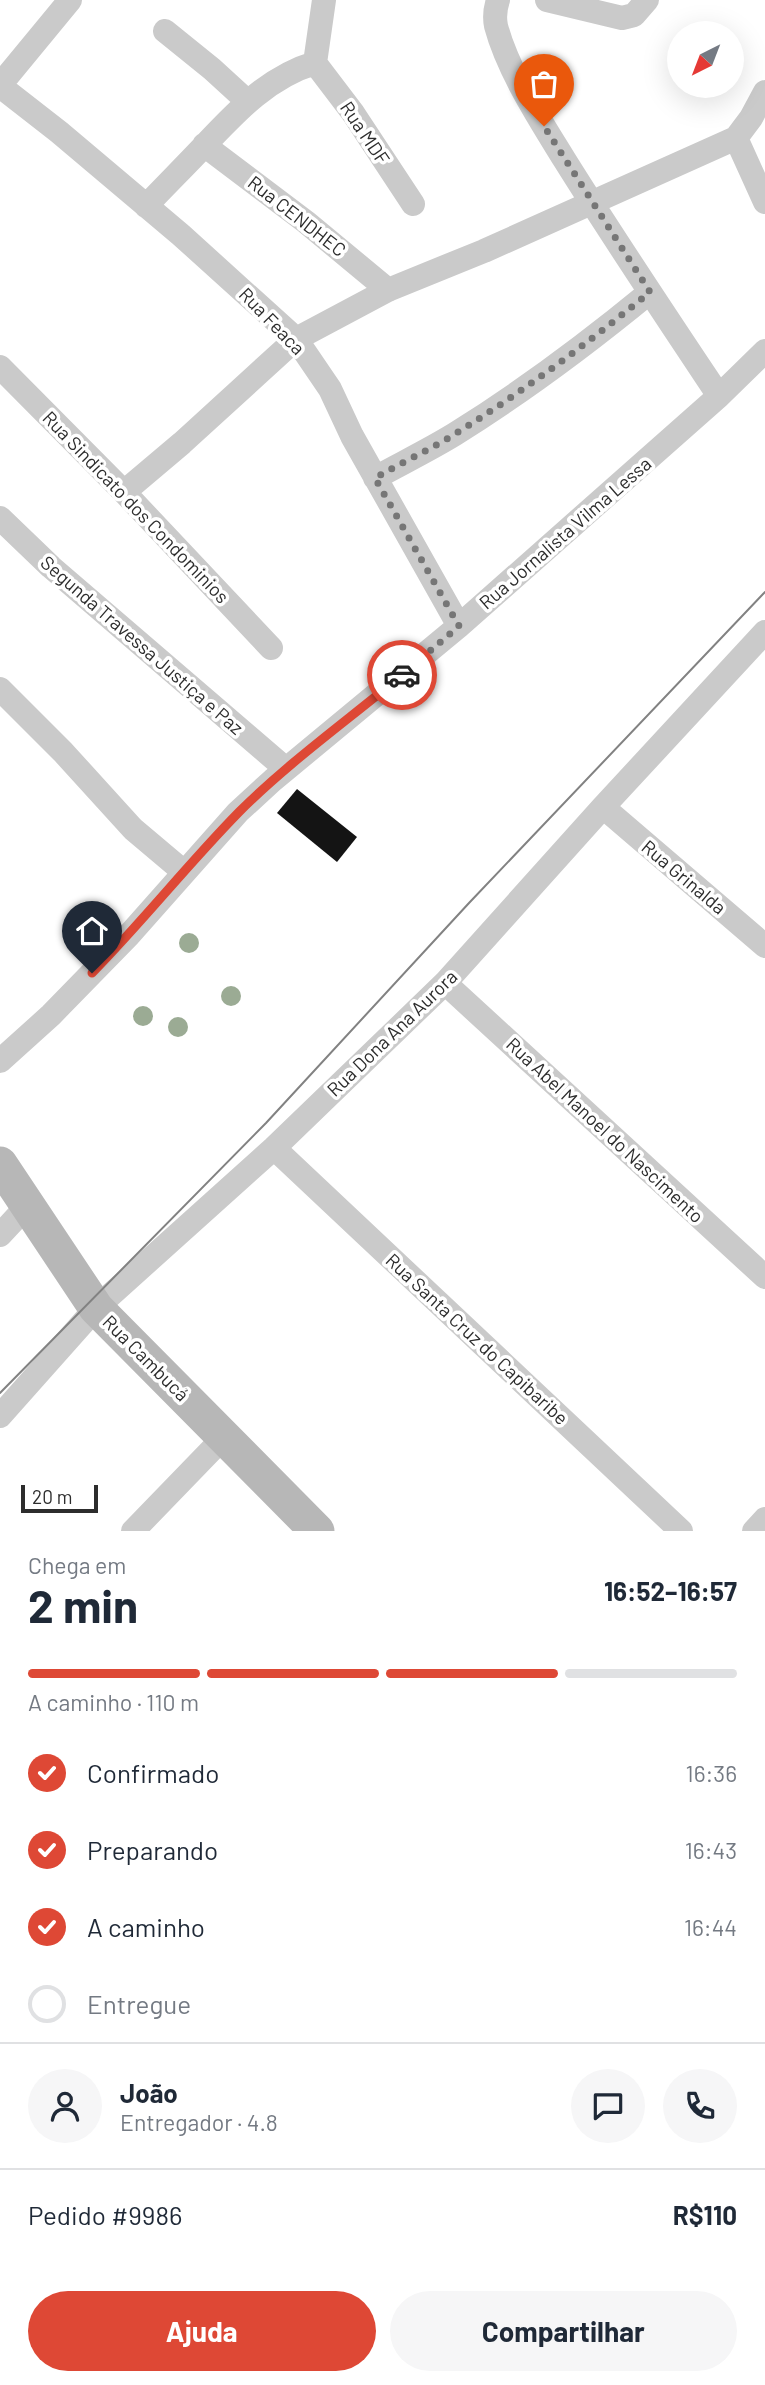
<!DOCTYPE html>
<html lang="pt">
<meta charset="utf-8">
<style>
:root{--surface:#fff;--page:#f6f6f7;--text:#1f2937;--muted:#747a83;--line:#e0e1e3;--accent:#de4835}
body{margin:0;font-family:Barlow,sans-serif;background:var(--page);color:var(--text);height:100vh;display:flex;flex-direction:column;font-size:26px;white-space:nowrap}
*{box-sizing:border-box;margin:0}
p{font-size:23px;color:var(--muted)}
.icon{flex:none;width:38px;height:38px;fill:none;stroke:currentColor;stroke-width:2;stroke-linecap:round;stroke-linejoin:round}
.map{position:relative;height:1531px;overflow:hidden}
.sheet{display:flex;flex-direction:column;background:var(--surface);flex:1}
.sheet>*{flex:none}
.needle{width:46px;rotate:222deg}
.fabs{position:absolute;left:667px;top:21px;display:grid;gap:14px}
.fabs a{display:grid;place-items:center;width:77px;height:77px;border-radius:50%;background:var(--surface);box-shadow:0 7px 28px #0002;font-size:35px}
.scale{position:absolute;left:21px;bottom:18px;width:77px;box-sizing:border-box;padding-left:7px;border:4px solid #2d2d2d;border-top:0;font-size:19px;line-height:24px;white-space:nowrap;color:#2d2d2d;-webkit-text-stroke:5px #fff;paint-order:stroke}
.pin{position:absolute;display:grid;place-items:center;width:60px;height:60px;color:#fff;margin:-72px -30px;border-radius:50% 50% 50% 0;rotate:-45deg;box-shadow:0 0 7px #0007}
.pin .icon{rotate:45deg}
.courier{position:absolute;display:grid;place-items:center;width:70px;height:70px;margin:-35px;border:5px solid #de4835;border-radius:50%;background:#fff;color:#222;box-shadow:0 2px 9px #0007}
.summary em{font-style:normal;font-weight:700}
.summary div{display:flex;flex-direction:column-reverse}
.summary{display:flex;align-items:center;justify-content:space-between;height:119px;padding:0 28px}
h1{font-size:46px;font-weight:700;line-height:52px}
.bar{display:grid;grid-template-columns:repeat(4,1fr);gap:10px 7px;align-content:center;height:84px;padding:0 28px}
.bar i{height:9px;border-radius:5px;background:var(--line)}
.bar .current{background:var(--accent)}
.bar p{grid-column:span 4}
.line{display:flex;align-items:center;gap:18px;padding:0 28px;border-top:2px solid var(--line)}
.line div{flex:1}
.round{display:grid;place-items:center;flex:none;width:74px;height:74px;border-radius:37px;background:var(--page)}
ol{padding:0 28px;list-style:none}
li{display:flex;align-items:center;gap:21px;height:77px}
li p{margin-inline-start:auto}
li .icon{padding:7px;border-radius:50%;background:var(--accent);color:#fff;stroke-width:4}
li:last-child{color:var(--muted)}
li i{width:38px;height:38px;border:4px solid var(--line);border-radius:50%}
.button{display:flex;gap:14px;margin-top:auto;padding:14px 28px}
.button a{flex:1;height:80px;border-radius:42px;background:var(--accent);color:#fff;font-size:28px;font-weight:700;line-height:80px;text-align:center}
.button a+a{background:var(--page);color:var(--text)}
.map>svg:first-child{display:block}
.building{fill:#141414}
.lines{fill:none;stroke-linecap:round;stroke-linejoin:round}
.minor{stroke:#cacaca;stroke-width:24}
.secondary{stroke:#b7b7b7;stroke-width:35}
.tram{stroke:#828282;stroke-width:2}
.tree{fill:#9bab94}
.done{stroke:#767676;stroke-width:7;stroke-dasharray:0 12.6}
.route{stroke:#de4835;stroke-width:9}
.labels{text-anchor:middle;stroke-width:7;stroke-linejoin:round;paint-order:stroke}
.street-label{font-size:19px;fill:#2d2d2d;stroke:#fff}
</style>
<div class="map">
<svg width="765" height="1531" viewBox="0 0 765 1531">
<rect width="100%" height="100%" fill="#fff"/>
<path class="building" d="M 297,789 L 357,837 L 337,862 L 277,813 Z"/>
<g class="lines">
<path class="minor" d="M 498,0 C 495,9 494,16 496,26 C 508,71 540,120 564,159 C 614,239 667,318 719,396
M 547,0 L 622,18 L 634,15 L 647,0
M 165,31 L 212,69 L 247,101
M 315,63 L 353,113 L 413,204
M 0,85 L 70,0
M 0,86 L 59,132 L 181,235 L 296,339 L 330,389 L 352,436 L 459,626
M 736,138 L 765,202
M 204,145 L 306,222 L 388,290
M 146,206 C 165,186 184,167 203,147 C 236,112 268,77 315,63 L 324,0
M 0,367 L 124,492 L 271,648
M 375,478 C 402,463 429,450 455,434 C 524,391 588,343 650,292
M 124,492 L 182,443 L 296,339 L 388,290 L 484,251 L 736,138 L 751,118 L 765,92
M 0,518 L 51,567 L 286,769
M 0,689 L 63,752 L 133,829 L 184,872
M 603,807 L 765,946
M 445,983 L 765,1277
M 0,1061 L 51,1015 L 129,935 L 238,812 L 273,780 L 459,626 L 719,396 L 765,351
M 274,1148 L 681,1531
M 0,1235 L 27,1206
M 0,1416 L 96,1308 L 274,1148 L 445,983 L 603,807 L 765,632
M 133,1531 L 224,1437
M 754,1531 L 765,1519"/>
<path class="secondary" d="M 0,1164 L 96,1308 L 317,1531"/>
<path class="tram" d="M 0,1393 L 266,1123 L 469,903 L 765,592"/>
</g>
<g class="tree">
<circle cx="189" cy="943" r="10"/>
<circle cx="231" cy="996" r="10"/>
<circle cx="143" cy="1016" r="10"/>
<circle cx="178" cy="1027" r="10"/>
</g>
<g class="lines">
<path class="done" d="M 402,675 L 459,626 L 375,478 C 401,463 429,450 455,434 C 524,391 588,343 650,292 L 544,126"/>
<path class="route" d="M 92,973 C 143,921 188,864 239,812 C 289,762 348,720 402,675"/>
</g>
<g class="labels">
<g class="street-label">
<text transform="translate(365 133) rotate(56)" y="7">Rua MDF</text>
<text transform="translate(297 216) rotate(38)" y="7">Rua CENDHEC</text>
<text transform="translate(272 321) rotate(46)" y="7">Rua Feaca</text>
<text transform="translate(136 507) rotate(46)" y="7">Rua Sindicato dos Condominios</text>
<text transform="translate(565 533) rotate(-41)" y="7">Rua Jornalista Vilma Lessa</text>
<text transform="translate(142 645) rotate(41)" y="7">Segunda Travessa Justiça e Paz</text>
<text transform="translate(684 877) rotate(40)" y="7">Rua Grinalda</text>
<text transform="translate(392 1033) rotate(-44)" y="7">Rua Dona Ana Aurora</text>
<text transform="translate(605 1130) rotate(43)" y="7">Rua Abel Manoel do Nascimento</text>
<text transform="translate(477 1339) rotate(43)" y="7">Rua Santa Cruz do Capibaribe</text>
<text transform="translate(146 1358) rotate(45)" y="7">Rua Cambucá</text>
</g>
</g>
</svg>
<div class="fabs">
<a><svg class="needle" viewBox="-14 -14 28 28"><path d="M0-13l5 13h-10z" fill="#e53935"/><path d="M0 13l5-13h-10z" fill="#747a83"/></svg></a>
</div>
<div class="scale">20 m</div>
<div class="pin" style="left:544px;top:126px;background:#ea580c"><svg class="icon" aria-label="bag" viewBox="0 0 24 24"><path d="M5 8h14l-1 12H6zM9 8a3 3 0 0 1 6 0"/></svg></div>
<div class="pin" style="left:92px;top:973px;background:#1f2937"><svg class="icon" aria-label="home" viewBox="0 0 24 24"><path d="M3 11l9-7 9 7M6 9v11h12V9"/></svg></div>
<div class="courier" style="left:402px;top:675px"><svg class="icon" aria-label="car" viewBox="0 0 24 24"><path d="M5 17H2v-5l4-1 3-4h7l3 4 3 1v5h-3M9 17h6M6 11h13"/><circle cx="7" cy="17" r="2"/><circle cx="17" cy="17" r="2"/></svg></div>
</div>
<section class="sheet">
<div class="summary"><div><h1>2 min</h1><p>Chega em</p></div><em>16:52–16:57</em></div>
<div class="bar"><i class="current"></i><i class="current"></i><i class="current"></i><i></i><p>A caminho · 110 m</p></div>
<ol>
<li><svg class="icon" aria-label="check" viewBox="0 0 24 24"><path d="M5 12l5 5 9-10"/></svg>Confirmado<p>16:36</p></li>
<li><svg class="icon" aria-label="check" viewBox="0 0 24 24"><path d="M5 12l5 5 9-10"/></svg>Preparando<p>16:43</p></li>
<li><svg class="icon" aria-label="check" viewBox="0 0 24 24"><path d="M5 12l5 5 9-10"/></svg>A caminho<p>16:44</p></li>
<li><i></i>Entregue</li>
</ol>
<div class="line" style="height:126px"><a class="round"><svg class="icon" aria-label="person" viewBox="0 0 24 24"><circle cx="12" cy="8" r="4"/><path d="M4 21q1-7 8-7t8 7"/></svg></a><div><b>João</b><p>Entregador · 4.8</p></div><a class="round"><svg class="icon" aria-label="chat" viewBox="0 0 24 24"><path d="M4 5h16v11H9l-5 4z"/></svg></a><a class="round"><svg class="icon" aria-label="phone" viewBox="0 0 24 24"><path d="M5 4h4l2 5-3 2q2 4 5 5l2-3 5 2v4C11 20 4 13 5 4z"/></svg></a></div>
<div class="line" style="height:91px"><div>Pedido #9986</div><b>R$110</b></div>
<div class="button"><a>Ajuda</a><a>Compartilhar</a></div>
</section>
